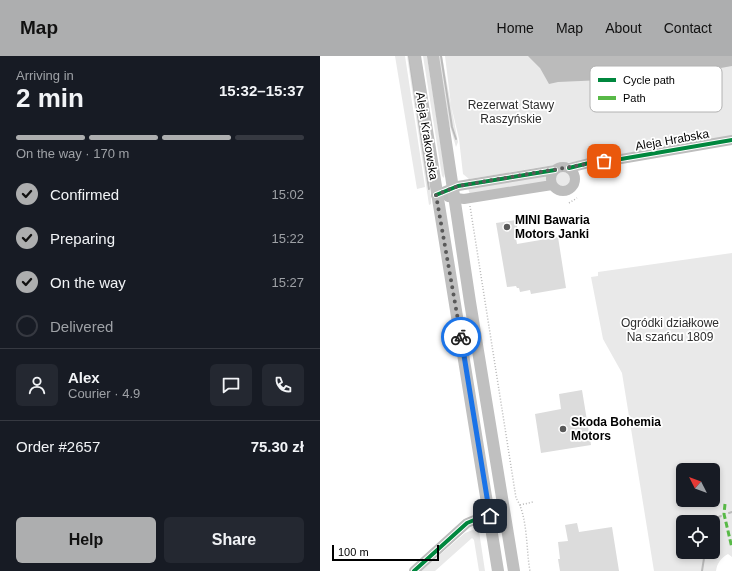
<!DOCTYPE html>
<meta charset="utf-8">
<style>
:root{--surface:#171b24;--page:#242831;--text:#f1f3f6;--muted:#9ea1a6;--line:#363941;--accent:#adaeaf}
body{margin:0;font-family:Helvetica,sans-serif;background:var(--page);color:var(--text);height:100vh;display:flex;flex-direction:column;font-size:15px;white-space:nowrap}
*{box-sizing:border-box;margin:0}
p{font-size:13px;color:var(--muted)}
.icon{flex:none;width:22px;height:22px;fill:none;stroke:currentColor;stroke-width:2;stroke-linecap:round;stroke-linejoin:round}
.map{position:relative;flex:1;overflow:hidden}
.panel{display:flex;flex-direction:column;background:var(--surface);width:320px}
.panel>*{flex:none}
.needle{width:26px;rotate:312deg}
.buttons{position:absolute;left:356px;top:407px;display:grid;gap:8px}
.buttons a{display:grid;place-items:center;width:44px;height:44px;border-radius:6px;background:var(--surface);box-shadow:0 2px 6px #0003;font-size:20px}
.scale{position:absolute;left:12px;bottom:10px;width:107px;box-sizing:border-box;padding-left:4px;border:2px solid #000;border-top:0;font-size:11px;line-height:14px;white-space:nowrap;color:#000;-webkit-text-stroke:3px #fff;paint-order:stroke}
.pin{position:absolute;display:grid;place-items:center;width:34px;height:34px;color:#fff;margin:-17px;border-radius:8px;box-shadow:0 2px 6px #0006}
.courier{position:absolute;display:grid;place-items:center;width:40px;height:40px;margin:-20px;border:3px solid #1a73e8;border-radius:50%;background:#fff;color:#222;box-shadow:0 1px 5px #0007}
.head em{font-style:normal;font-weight:700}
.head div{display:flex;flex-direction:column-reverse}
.head{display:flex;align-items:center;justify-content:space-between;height:68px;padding:0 16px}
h1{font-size:26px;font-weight:700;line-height:30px}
.bar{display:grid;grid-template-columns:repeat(4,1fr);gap:6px 4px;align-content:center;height:48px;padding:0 16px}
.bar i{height:5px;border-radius:3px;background:var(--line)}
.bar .current{background:var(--accent)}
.bar p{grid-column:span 4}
.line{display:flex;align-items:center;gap:10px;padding:0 16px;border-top:1px solid var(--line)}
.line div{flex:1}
.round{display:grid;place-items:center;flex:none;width:42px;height:42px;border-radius:6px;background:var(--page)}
ol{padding:0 16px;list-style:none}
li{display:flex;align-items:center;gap:12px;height:44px}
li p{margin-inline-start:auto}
li .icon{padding:4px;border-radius:50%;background:var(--accent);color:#111;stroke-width:4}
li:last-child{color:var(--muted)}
li i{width:22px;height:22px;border:2px solid var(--line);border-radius:50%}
.cta{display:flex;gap:8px;margin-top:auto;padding:8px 16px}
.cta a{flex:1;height:46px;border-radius:6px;background:var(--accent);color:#111;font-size:16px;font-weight:700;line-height:46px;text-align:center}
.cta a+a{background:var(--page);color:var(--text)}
header{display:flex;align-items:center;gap:24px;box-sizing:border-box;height:56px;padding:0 20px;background:var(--accent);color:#111}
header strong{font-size:19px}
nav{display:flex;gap:22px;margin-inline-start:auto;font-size:14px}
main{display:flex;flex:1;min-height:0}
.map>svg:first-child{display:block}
.green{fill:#e9e9e9;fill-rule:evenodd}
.water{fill:#bbb}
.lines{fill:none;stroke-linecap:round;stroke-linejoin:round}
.stream{stroke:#bbb;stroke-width:2}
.building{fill:#dcdcdc}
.path{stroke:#b8b8b8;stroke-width:1.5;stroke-dasharray:1 2;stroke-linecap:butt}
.tertiary{stroke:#bdbdbd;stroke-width:10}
.secondary{stroke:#c0c0c0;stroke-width:12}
.quiet{stroke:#58b947;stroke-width:3;stroke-dasharray:6 3;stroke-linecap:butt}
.cycleway-casing{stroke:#fff;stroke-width:6}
.cycleway{stroke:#00873e;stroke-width:4}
.done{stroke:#595959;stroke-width:4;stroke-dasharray:0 7.2}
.route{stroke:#1a73e8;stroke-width:5}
.poi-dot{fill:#595959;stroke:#fff;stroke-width:1.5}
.labels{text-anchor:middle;stroke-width:3.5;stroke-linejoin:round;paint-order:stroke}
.park-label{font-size:12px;fill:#2e2e2e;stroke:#fff}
.street-label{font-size:12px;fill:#000;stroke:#fff}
.poi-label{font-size:12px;font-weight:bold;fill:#000;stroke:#fff;text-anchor:start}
.key{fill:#fff;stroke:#b2b2b2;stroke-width:1}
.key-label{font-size:11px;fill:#000}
</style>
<header>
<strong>Map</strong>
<nav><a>Home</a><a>Map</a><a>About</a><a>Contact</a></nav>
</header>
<main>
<section class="panel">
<div class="head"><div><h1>2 min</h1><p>Arriving in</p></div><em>15:32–15:37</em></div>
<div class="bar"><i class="current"></i><i class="current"></i><i class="current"></i><i></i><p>On the way · 170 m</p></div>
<ol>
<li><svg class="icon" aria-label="check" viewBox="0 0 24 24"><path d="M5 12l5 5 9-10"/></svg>Confirmed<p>15:02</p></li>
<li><svg class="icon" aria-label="check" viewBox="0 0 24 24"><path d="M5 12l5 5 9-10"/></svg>Preparing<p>15:22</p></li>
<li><svg class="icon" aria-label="check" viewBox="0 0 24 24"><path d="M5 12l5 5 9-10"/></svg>On the way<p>15:27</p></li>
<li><i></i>Delivered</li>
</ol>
<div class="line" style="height:72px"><a class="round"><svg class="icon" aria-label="person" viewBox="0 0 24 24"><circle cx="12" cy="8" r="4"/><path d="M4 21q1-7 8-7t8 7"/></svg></a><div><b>Alex</b><p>Courier · 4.9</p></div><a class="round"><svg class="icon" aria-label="chat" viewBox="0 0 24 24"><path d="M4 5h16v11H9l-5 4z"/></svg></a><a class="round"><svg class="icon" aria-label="phone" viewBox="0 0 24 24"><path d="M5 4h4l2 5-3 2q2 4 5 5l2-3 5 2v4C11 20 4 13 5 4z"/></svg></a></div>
<div class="line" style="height:52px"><div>Order #2657</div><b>75.30 zł</b></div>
<div class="cta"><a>Help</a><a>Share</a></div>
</section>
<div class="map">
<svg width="412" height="515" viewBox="0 0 412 515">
<rect width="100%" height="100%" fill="#fff"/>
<path class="green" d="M 75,0 L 85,0 L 105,131 L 97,133 Z
M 87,0 L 91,0 L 111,141 L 111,148 L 109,149 Z
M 103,0 L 107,0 L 125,117 L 124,122 L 122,120 Z
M 118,0 L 122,0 L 131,49 L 125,0 L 412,0 L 412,80 L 149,123 L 143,118 L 139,83 L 131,49 L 138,86 L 136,91 L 129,67 Z
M235 124a8 8 0 1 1 16 0a8 8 0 1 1-16 0Z
M 230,118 L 229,127 L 150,139 L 148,132 Z
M 412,197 L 412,501 L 408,498 C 401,502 397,507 396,515 L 334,515 L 302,317 L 283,283 L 271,221 L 278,220 L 278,216 ZM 363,414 L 393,414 L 393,444 L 363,444 ZM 363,466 L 393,466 L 393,496 L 363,496 Z
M 155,473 L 159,475 L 165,515 L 159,515 L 154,484 L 152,482 L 115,515 L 101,515 L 145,477 Z"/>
<path class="water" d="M 208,0 L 412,0 L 412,10 L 367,18 L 342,16 L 283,24 L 238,26 L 229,28 L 220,12 Z"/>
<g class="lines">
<path class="stream" d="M 89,0 L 109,133
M 121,0 L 132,71 L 136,83
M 409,457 L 412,456
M 391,466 L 394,463 L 401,460
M 382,515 L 385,496"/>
</g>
<path class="building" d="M 196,164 L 198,176 L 195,177 L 197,188 L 238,181 L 246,232 L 211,238 L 210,234 L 200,236 L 199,232 L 197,232 L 196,230 L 187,231 L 176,167 Z
M 262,334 L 271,389 L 221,397 L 215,358 L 241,353 L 239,338 Z
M 257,467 L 259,476 L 292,471 L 299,515 L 240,515 L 238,503 L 240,503 L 238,486 L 248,485 L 245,469 Z"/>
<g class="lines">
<path class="path" d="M 249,147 L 257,142
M 150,150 L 196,442 C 208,460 206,494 210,515
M 200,449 L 213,446"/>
<path class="tertiary" d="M231 123a12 12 0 1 1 24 0a12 12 0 1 1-24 0Z
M 249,112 L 269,107 L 272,108 L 412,84
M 116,139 L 138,130 L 235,114
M 128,141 L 144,143 L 232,129
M 94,515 L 147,467 L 159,462 L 170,460"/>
<path class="secondary" d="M 95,0 L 178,515
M 113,0 L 150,246 L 194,515"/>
<path class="quiet" d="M 405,448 L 404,458 L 412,492"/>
<g class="cycleway-casing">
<path id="cycleway" d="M 249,112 L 269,107 L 272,108 L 412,84
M 116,139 L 138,130 L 235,114
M 94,515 L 147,467 L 159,462 L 170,460"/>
</g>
<use href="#cycleway" class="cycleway"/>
</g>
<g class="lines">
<path class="done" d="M 141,281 L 116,139 L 138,130 L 284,105"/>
<path class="route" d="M 141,281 L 170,460"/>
</g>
<g class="poi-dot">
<circle cx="187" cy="171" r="4"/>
<circle cx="243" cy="373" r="4"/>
</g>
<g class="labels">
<g class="park-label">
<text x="191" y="53">Rezerwat Stawy<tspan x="191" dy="14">Raszyńskie</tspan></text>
<text x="350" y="271">Ogródki działkowe<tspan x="350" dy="14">Na szańcu 1809</tspan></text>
</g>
<g class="street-label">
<text transform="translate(107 80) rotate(81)" y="4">Aleja Krakowska</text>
<text transform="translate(352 84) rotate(-10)" y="4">Aleja Hrabska</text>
</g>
<g class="poi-label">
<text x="195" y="168">MINI Bawaria<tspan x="195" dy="14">Motors Janki</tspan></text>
<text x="251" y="370">Skoda Bohemia<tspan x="251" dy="14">Motors</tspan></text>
</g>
</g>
<rect x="270" y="10" width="132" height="46" rx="6" class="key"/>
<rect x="278" y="22" width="18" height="4" fill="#00873e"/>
<rect x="278" y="40" width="18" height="4" fill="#58b947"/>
<g class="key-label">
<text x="303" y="28">Cycle path</text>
<text x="303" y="46">Path</text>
</g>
</svg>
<div class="buttons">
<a><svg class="needle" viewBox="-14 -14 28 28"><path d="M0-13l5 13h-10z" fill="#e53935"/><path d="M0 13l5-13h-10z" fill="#9ea1a6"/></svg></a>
<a><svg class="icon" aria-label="locate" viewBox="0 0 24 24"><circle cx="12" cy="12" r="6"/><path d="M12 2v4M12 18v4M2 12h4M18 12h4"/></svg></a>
</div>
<div class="scale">100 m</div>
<div class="pin" style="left:284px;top:105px;background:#ea580c"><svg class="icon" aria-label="bag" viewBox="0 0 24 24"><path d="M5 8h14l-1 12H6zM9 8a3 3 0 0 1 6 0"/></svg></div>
<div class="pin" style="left:170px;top:460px;background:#1f2937"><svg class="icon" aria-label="home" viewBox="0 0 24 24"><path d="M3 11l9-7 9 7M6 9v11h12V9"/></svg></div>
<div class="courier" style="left:141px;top:281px"><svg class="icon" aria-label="bike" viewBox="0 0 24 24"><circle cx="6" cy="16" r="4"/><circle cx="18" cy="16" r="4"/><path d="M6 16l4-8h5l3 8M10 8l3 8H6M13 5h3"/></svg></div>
</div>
</main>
